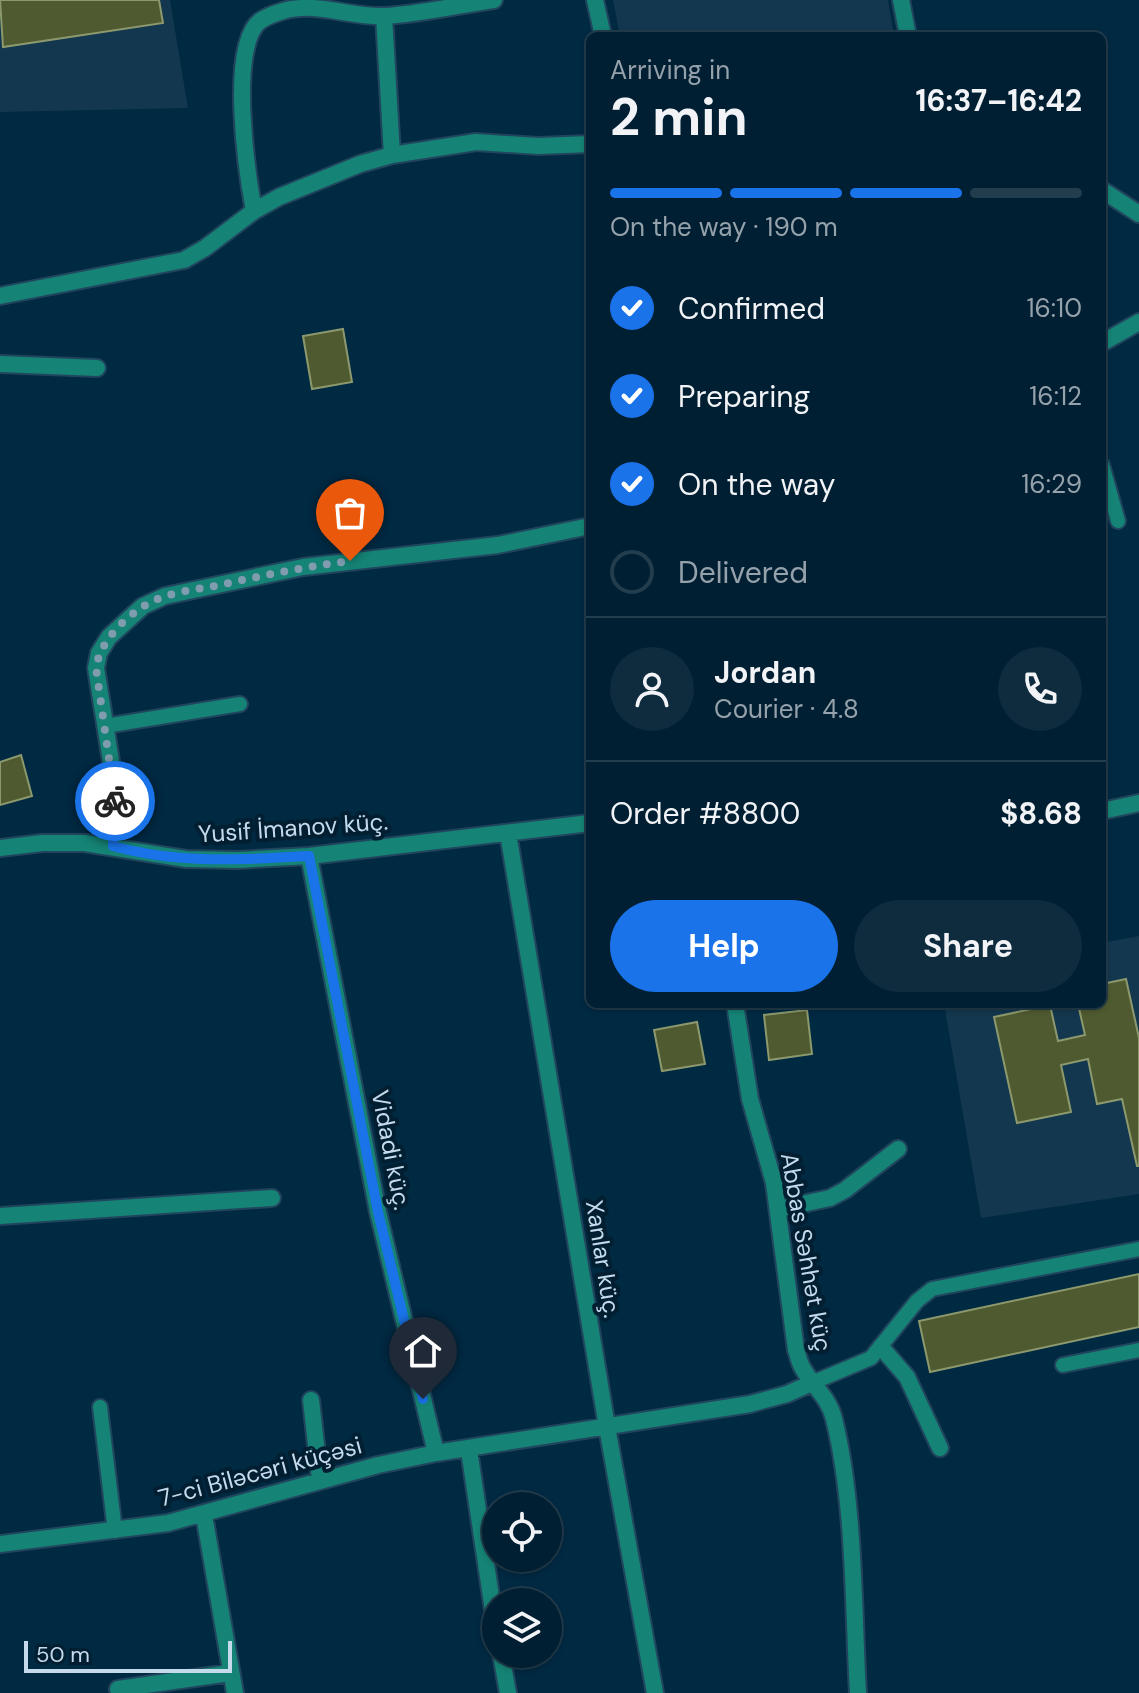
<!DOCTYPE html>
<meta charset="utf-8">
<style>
:root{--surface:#001f32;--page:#0e2c3e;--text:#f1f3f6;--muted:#95a2ac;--line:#223d4d;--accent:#1a73e8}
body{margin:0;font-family:"DM Sans",sans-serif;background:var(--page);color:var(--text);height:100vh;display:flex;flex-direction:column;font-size:30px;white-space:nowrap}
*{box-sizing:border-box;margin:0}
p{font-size:26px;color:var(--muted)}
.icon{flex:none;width:44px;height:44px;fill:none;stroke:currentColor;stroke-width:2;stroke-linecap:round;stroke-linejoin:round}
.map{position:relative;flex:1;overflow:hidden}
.drawer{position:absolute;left:586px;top:32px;width:520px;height:976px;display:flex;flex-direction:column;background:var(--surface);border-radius:12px;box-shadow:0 2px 6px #0004,0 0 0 2px var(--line)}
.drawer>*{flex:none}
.controls{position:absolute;left:482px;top:1492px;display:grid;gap:16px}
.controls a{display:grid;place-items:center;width:80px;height:80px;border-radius:50%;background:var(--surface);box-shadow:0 2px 6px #0004,0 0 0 2px var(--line);font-size:40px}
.scale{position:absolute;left:24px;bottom:20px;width:208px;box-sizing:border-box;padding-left:8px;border:4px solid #c5daea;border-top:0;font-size:22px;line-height:28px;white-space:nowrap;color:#c5daea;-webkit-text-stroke:6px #021f32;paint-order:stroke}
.pin{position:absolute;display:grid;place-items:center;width:68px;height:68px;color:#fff;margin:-82px -34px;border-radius:50% 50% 50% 0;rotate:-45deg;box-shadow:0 0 8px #0007}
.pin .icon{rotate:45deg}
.courier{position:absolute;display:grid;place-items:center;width:80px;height:80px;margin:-40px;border:6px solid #1a73e8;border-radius:50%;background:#fff;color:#222;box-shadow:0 2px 10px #0007}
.head em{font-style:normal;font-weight:700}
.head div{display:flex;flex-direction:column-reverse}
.head{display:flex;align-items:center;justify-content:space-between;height:136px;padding:0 24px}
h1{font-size:52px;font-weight:700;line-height:60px}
.bar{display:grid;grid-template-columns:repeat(4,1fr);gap:12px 8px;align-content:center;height:96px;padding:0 24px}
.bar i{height:10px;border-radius:6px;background:var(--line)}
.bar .current{background:var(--accent)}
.bar p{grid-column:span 4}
.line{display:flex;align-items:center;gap:20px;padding:0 24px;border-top:2px solid var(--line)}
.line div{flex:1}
.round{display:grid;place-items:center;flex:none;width:84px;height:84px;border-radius:42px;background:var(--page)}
ol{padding:0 24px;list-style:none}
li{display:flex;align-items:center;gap:24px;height:88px}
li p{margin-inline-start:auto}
li .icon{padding:8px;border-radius:50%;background:var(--accent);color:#fff;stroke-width:4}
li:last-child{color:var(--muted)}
li i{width:44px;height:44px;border:4px solid var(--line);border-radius:50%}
.button{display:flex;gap:16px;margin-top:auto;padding:16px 24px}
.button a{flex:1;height:92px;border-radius:48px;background:var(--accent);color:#fff;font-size:32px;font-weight:700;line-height:92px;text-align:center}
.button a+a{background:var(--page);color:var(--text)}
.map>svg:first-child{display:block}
.built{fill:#13374e}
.building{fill:#4f5a30;stroke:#8c996d;stroke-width:2}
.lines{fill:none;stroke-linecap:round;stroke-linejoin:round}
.lane-casing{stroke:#20455d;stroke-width:18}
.street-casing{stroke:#20455d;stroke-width:20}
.lane{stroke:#158375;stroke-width:14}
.street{stroke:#158375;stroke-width:16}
.done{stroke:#809caf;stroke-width:8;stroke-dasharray:0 14.4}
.route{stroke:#1a73e8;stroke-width:10}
.labels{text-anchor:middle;stroke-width:8;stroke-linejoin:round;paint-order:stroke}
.street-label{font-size:24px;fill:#c5daea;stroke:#021f32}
</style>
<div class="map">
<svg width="1139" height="1693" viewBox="0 0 1139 1693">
<rect width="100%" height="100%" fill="#002942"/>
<path class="built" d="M 0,0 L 170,0 L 188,108 L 0,112 Z
M 613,0 L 888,0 L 894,36 L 620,36 Z
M 1139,936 L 1139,1194 L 981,1218 L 944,1004 L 1102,1004 L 1102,943 Z"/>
<path class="building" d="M 0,0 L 159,0 L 163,23 L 3,47 Z
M 343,329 L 352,382 L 312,389 L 303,336 Z
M 21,755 L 32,796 L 0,805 L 0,762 Z
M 1126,979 L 1139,1038 L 1139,1166 L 1137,1166 L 1122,1099 L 1097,1104 L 1088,1059 L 1061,1065 L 1071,1112 L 1017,1123 L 994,1017 L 1050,1005 L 1058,1041 L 1085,1035 L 1078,1004 L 1102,1004 L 1102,984 Z
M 807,1010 L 812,1054 L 769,1060 L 764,1015 Z
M 697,1022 L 705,1064 L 662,1071 L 654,1030 Z
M 1139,1274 L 1139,1327 L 930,1372 L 919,1321 Z"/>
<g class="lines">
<g class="lane-casing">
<path id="lane" d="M 1102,465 L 1118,521
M 105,726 L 240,704
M 1063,1365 L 1139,1350
M 814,1382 L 871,1358 L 917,1301 L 932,1289 L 1139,1249
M 100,1407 L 115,1531"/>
</g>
<g class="street-casing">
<path id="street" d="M 595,0 L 603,36
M 901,0 L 908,36
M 384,16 L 392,155
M 1102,190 L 1139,214
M 254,211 C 247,174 228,46 260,21 C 266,17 276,13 283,11 C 317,1 351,18 385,16 C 421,14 458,5 494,0
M 0,296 L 184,260 L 205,248 L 254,211 L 279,197 L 360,164 L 392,155 L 476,142 L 538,146 L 590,144
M 1102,343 L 1139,322
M 0,364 L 97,368
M 1102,811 L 1139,803
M 508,833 L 607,1427 L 655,1693
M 113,846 L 115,786 L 96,668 L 99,653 L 109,637 L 143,606 L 165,596 L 303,567 L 498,545 L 590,526
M 0,848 L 42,843 L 84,843 L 186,859 L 238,860 L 309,856 L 590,823
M 309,856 L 378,1212 L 436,1453
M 735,1004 L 750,1099 L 774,1183 L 796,1350 C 798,1355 799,1362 802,1367 C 812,1386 829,1397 834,1419 C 855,1504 853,1605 858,1693
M 779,1209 L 830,1198 L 845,1190 L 898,1149
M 0,1216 L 272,1198
M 881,1347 L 907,1377 L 940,1448
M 311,1400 L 320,1480
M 469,1450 L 496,1630
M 204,1515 L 235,1693
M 0,1544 L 168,1523 L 378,1465 L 436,1453 L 750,1404 L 787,1394 L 814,1382
M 501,1654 L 508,1693
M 118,1689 L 230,1673"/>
</g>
<use href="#lane" class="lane"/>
<use href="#street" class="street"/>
</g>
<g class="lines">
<path class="done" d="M 115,801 L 96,668 C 100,642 122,620 144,606 C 164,593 192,590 215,586 C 260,576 304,567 350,561"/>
<path class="route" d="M 115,801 L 113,846 C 177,864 242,860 309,856 L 378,1212 L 423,1399"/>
</g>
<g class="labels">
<g class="street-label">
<text transform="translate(293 828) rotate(-4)" y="8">Yusif İmanov küç.</text>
<text transform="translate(391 1150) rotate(79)" y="8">Vidadi küç.</text>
<text transform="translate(806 1252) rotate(80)" y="8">Abbas Səhhət küç</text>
<text transform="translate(603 1259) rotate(81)" y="8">Xanlar küç.</text>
<text transform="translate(260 1472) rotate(-15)" y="8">7-ci Biləcəri küçəsi</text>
</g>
</g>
</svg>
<div class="controls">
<a><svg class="icon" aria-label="locate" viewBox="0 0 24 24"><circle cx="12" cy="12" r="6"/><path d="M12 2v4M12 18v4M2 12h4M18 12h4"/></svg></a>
<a><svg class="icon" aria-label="layers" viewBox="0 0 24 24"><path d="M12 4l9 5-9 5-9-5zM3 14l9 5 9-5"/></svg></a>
</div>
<div class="scale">50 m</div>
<div class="pin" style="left:350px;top:561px;background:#ea580c"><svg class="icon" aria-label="bag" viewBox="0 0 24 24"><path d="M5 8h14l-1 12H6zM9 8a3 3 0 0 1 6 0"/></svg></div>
<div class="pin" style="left:423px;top:1399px;background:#1f2937"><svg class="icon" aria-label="home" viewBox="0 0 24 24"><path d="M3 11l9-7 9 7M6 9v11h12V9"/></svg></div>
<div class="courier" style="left:115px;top:801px"><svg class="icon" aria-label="bike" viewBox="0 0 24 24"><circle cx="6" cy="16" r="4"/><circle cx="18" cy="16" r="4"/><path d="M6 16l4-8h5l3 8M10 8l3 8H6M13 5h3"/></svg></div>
<section class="drawer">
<div class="head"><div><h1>2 min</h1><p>Arriving in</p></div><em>16:37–16:42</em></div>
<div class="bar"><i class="current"></i><i class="current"></i><i class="current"></i><i></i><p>On the way · 190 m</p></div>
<ol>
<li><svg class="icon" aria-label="check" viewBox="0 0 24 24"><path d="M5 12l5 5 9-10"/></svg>Confirmed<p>16:10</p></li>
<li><svg class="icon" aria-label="check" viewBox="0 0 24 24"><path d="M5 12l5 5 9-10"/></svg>Preparing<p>16:12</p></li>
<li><svg class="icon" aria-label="check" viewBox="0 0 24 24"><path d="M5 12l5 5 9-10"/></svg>On the way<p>16:29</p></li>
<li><i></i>Delivered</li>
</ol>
<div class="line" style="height:144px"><a class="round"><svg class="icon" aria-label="person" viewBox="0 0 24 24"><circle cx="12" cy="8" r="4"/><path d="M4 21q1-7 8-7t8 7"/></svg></a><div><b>Jordan</b><p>Courier · 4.8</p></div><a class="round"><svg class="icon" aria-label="phone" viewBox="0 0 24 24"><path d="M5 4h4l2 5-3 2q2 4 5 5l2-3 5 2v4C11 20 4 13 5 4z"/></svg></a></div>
<div class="line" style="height:104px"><div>Order #8800</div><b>$8.68</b></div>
<div class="button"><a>Help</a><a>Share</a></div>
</section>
</div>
